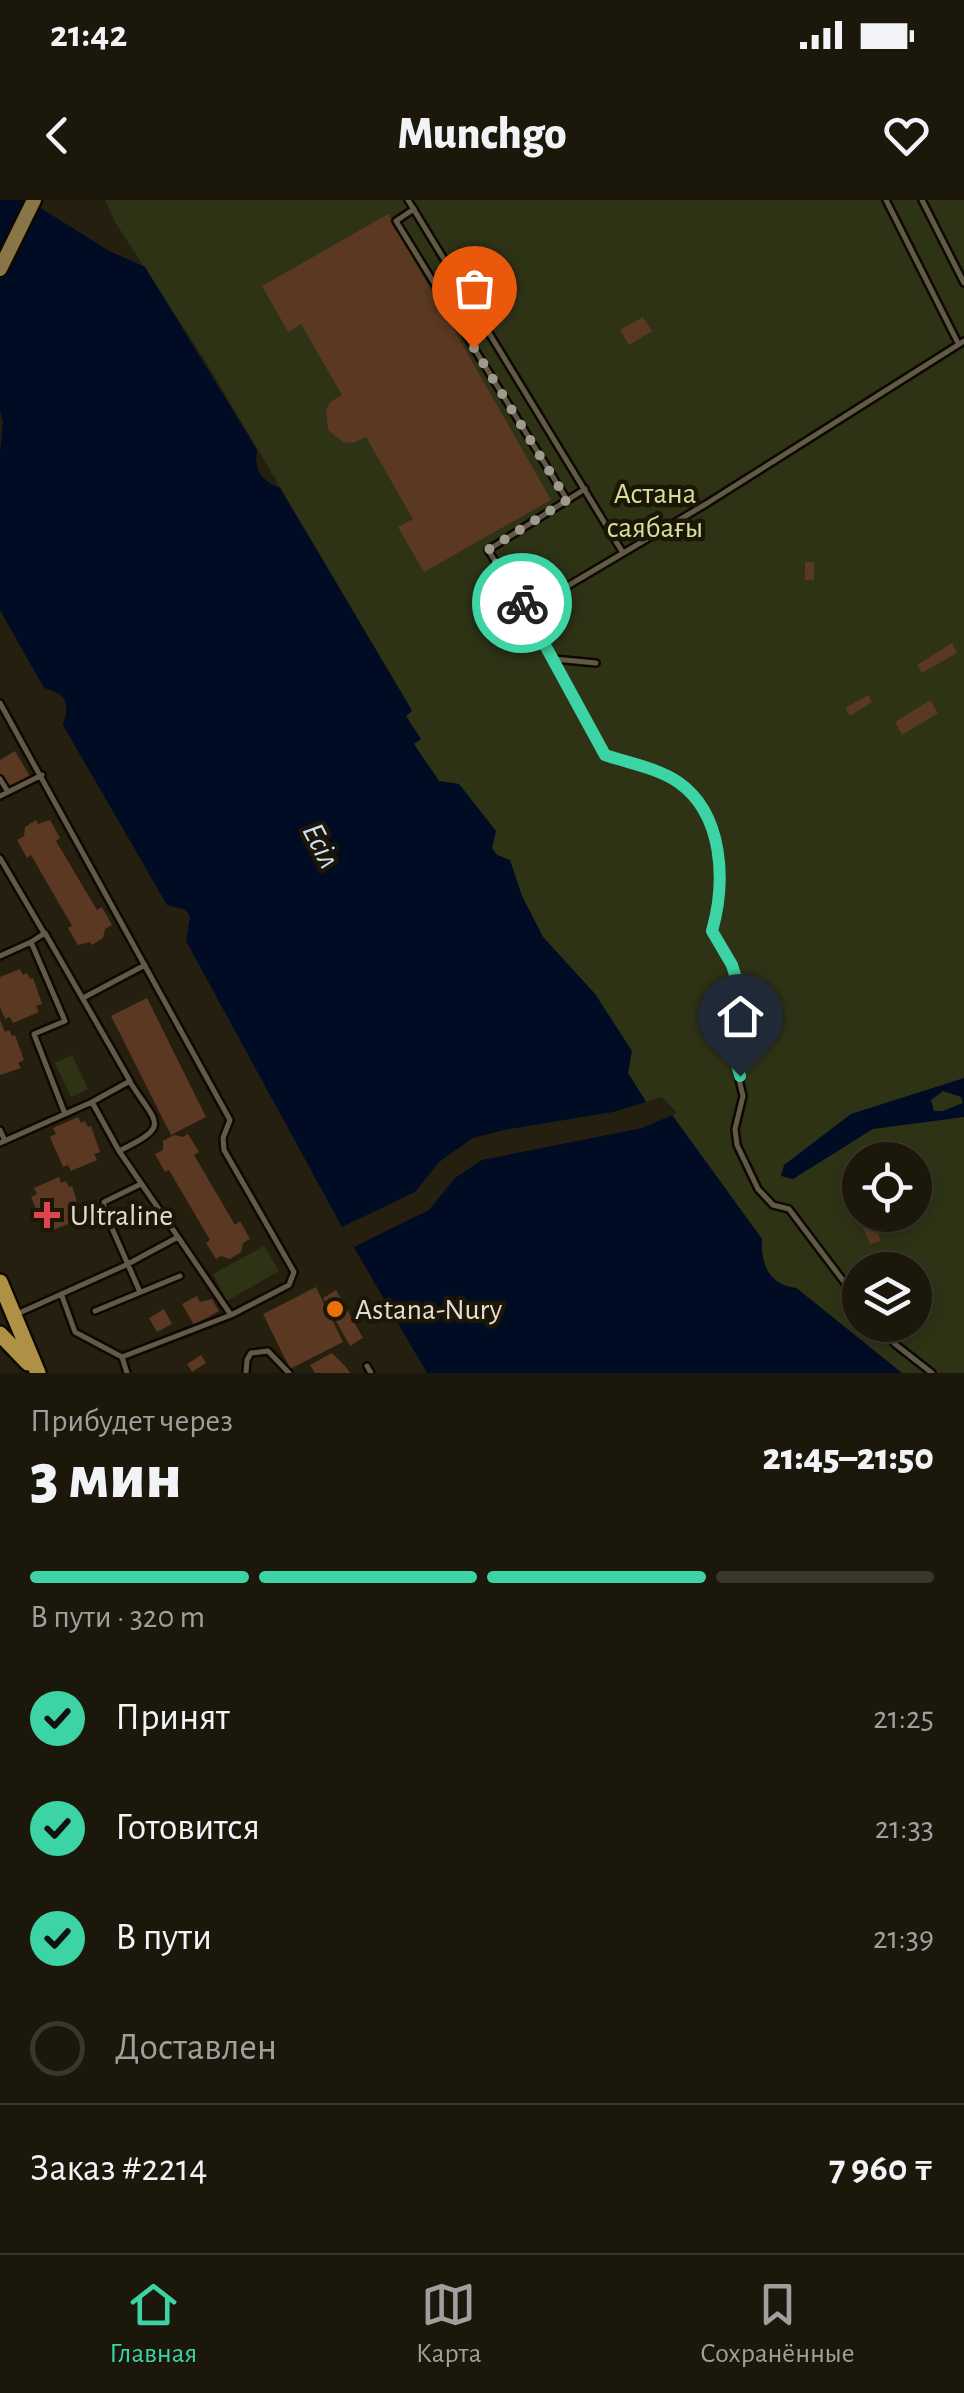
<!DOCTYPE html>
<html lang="ru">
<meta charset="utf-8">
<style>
:root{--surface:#1c170b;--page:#292419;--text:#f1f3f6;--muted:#a09f9d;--line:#3a362c;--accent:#3cd4a4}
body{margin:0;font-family:"Alegreya Sans",sans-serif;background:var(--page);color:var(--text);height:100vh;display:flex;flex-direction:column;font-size:38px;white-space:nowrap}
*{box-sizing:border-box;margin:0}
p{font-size:32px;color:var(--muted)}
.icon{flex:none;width:55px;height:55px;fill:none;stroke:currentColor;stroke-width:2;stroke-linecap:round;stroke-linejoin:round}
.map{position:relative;height:1173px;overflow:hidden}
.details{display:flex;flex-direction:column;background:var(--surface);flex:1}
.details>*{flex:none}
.tools{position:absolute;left:842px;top:942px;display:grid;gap:20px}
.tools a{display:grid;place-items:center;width:90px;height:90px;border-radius:50%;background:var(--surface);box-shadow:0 5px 15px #0003,0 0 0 2px var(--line);font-size:50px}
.pin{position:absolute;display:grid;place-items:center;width:85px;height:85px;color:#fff;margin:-102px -42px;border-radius:50% 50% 50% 0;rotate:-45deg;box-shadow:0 0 10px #0007}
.pin .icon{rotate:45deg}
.courier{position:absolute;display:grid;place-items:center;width:100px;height:100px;margin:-50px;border:8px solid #3cd4a4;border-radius:50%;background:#fff;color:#222;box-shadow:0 2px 12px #0007}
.head em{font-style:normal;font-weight:800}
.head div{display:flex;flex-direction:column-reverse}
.head{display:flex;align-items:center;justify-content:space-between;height:170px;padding:0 30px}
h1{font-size:65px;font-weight:800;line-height:75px}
.bar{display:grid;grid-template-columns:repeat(4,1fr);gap:15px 10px;align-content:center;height:120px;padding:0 30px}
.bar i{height:12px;border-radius:8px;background:var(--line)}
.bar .current{background:var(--accent)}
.bar p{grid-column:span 4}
.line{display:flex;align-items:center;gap:25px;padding:0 30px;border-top:2px solid var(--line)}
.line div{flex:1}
ol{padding:0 30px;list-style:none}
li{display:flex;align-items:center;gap:30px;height:110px}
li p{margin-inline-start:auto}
li .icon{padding:10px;border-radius:50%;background:var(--accent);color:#111;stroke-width:4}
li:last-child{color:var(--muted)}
li i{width:55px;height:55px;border:5px solid var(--line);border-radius:50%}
.status{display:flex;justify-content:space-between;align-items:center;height:70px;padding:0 50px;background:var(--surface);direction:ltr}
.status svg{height:28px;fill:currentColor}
header{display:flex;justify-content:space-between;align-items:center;height:130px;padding:0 30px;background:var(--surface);font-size:45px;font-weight:800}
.tab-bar{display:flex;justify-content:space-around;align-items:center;height:140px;border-top:2px solid var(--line);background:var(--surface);font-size:28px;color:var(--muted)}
.tab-bar a{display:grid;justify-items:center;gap:5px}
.tab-bar .current{color:var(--accent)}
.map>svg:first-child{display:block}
.green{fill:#2f3316;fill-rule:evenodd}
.water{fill:#000b24;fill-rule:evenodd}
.pier{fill:#251f0f}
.building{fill:#5a3821}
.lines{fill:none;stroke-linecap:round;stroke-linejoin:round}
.lane-casing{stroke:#0e0800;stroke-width:10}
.secondary-casing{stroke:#0e0800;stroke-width:19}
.primary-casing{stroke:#0e0800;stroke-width:20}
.lane{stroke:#615a48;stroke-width:5}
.secondary{stroke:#887646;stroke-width:14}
.primary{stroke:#ae9144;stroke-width:15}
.done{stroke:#9f9a8e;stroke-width:10;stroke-dasharray:0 18}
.route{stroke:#3cd4a4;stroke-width:12}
.health-dot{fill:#e0444e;stroke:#1c1606;stroke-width:4}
.food-dot{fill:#e8710a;stroke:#1c1606;stroke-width:4}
.labels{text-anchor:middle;stroke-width:9;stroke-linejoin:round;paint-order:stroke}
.park-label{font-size:30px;fill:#d4df9a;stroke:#1c1606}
.poi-label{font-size:30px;fill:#e1ddd3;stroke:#1c1606;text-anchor:start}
.water-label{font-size:32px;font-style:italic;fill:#cde0f6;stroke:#1c1606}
</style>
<div class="status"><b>21:42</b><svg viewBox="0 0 49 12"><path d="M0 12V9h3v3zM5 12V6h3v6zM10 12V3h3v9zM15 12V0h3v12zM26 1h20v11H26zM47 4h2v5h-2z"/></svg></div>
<header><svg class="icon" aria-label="back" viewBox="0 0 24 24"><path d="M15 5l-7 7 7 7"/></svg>Munchgo<svg class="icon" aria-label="heart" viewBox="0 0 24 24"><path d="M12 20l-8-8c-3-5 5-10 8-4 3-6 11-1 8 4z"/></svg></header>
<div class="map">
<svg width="964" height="1173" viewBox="0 0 964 1173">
<rect width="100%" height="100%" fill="#251f0f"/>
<path class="green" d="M 105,0 L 964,0 L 964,1173 L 902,1173 L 797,1088 C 769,1085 761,1064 762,1039 L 672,915 L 650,909 L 628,873 L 631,850 L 595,794 L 543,737 L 522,696 L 510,660 L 497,655 L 492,648 L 496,631 L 459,584 L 439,581 L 413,544 L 406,516 L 412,510 L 206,162 L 115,22 ZM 860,960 L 915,960 L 915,1015 L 860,1015 ZM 860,1070 L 915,1070 L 915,1125 L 860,1125 Z
M 72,855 L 88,889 L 71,897 L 55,863 Z
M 264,1046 L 279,1071 L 227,1101 L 213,1074 Z"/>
<path class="water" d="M 0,0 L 28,0 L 109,51 L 145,67 L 257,250 C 254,270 260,280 280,288 L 412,511 L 406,516 L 421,539 L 414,544 L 439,581 L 459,584 L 496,631 L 492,648 L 497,655 L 510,660 L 522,696 L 543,737 L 595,794 L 632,851 L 628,873 L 650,908 L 672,915 L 762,1039 C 760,1064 769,1085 796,1088 L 902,1173 L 427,1173 L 342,1027 L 186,741 L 190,717 L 186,710 L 167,705 L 63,525 C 70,502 67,494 44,488 L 0,410 L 0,252 L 3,222 L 0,210 Z
M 964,878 L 964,917 L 873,929 L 793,979 L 781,976 L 784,965 L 851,914 ZM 943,891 L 961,897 L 963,903 L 943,911 L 934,911 L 931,900 Z"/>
<path class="pier" d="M 662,897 L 677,913 L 642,928 L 482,960 L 455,978 L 429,1010 L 354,1047 L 342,1027 L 415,992 L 439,962 L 473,938 L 504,930 L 613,912 Z"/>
<path class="building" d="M 388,14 L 551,300 L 424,372 L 398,327 L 413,319 L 366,237 L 353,243 L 343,242 L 328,230 L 326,211 L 330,202 L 342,195 L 301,124 L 288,132 L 262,86 Z
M 643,117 L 652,131 L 629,145 L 620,130 Z
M 805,362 L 814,362 L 814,380 L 805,380 Z
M 952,443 L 957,453 L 922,473 L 917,465 Z
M 868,495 L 872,502 L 850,516 L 845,508 Z
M 930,500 L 938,513 L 902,535 L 895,522 Z
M 15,551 L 31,578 L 9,591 L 0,577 L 0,560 Z
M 36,620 L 38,624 L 50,620 L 60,638 L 56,641 L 97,710 L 102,707 L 112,725 L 105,729 L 103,738 L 92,745 L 90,742 L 78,745 L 68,728 L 72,726 L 31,655 L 27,658 L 17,640 L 24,636 L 25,627 Z
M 20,769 L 23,775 L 27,773 L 30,779 L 33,778 L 42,804 L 36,806 L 39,812 L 13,823 L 10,817 L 5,819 L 0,807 L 0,777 Z
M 147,798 L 206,917 L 171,935 L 111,816 Z
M 0,820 L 5,832 L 9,830 L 12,836 L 15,835 L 24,860 L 18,863 L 21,868 L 0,875 Z
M 78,917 L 81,923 L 85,921 L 88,927 L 91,926 L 100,952 L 94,954 L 97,960 L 71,971 L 68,965 L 63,967 L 50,937 L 56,934 L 53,928 Z
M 188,934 L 199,952 L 194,955 L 235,1025 L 240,1021 L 250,1039 L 243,1043 L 241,1052 L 230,1059 L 221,1056 L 216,1059 L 206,1043 L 210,1040 L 169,970 L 165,972 L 155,954 L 163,950 L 163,941 L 174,935 L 183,937 Z
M 59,977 L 61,983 L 66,981 L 69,987 L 72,986 L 80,1012 L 75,1014 L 77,1020 L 51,1031 L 49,1025 L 44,1027 L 31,997 L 37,994 L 34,988 Z
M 872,1020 L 881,1041 L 870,1044 L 862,1025 Z
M 316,1087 L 343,1142 L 290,1169 L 263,1114 Z
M 336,1090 L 363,1138 L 350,1146 L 323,1098 Z
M 197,1096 L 200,1102 L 212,1099 L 219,1111 L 194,1125 L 182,1104 Z
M 164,1109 L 172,1124 L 157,1132 L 149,1118 Z
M 332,1153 L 346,1167 L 350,1173 L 315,1173 L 310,1165 Z
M 201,1155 L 206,1163 L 192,1172 L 187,1164 Z"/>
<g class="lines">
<g class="lane-casing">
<path id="lane" d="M 408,0 L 623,353
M 886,0 L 958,143
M 922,0 L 964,83
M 414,9 L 396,21 L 566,298
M 585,289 L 488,350 L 533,420 L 605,555 C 628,563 658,568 678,582 C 724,614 726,682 712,731 L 732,765 L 740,791 L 727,829 L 743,896 L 735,929 L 737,945 L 758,989 L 773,1005 L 789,1009 L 860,1103
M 527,410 L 706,304 L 964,141
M 554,459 L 596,463
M 0,503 L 230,920 L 223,938 L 224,950 L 294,1072 L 289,1085 L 231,1115 L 122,1157 L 75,1132 L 62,1096
M 0,579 L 8,592
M 0,596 L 42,575
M 0,658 L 44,733
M 31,742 L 45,733 L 130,881 L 92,902
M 0,756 L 31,742 L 65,821 L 34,834 L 65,914
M 83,798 L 145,765
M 0,930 L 5,941
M 0,943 L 92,902 L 119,951 L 178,1037 L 126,1065 L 17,1114
M 119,951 C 171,925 158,926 130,882
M 178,1037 L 231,1115
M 140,1092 L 104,1010 L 104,1002 L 141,984
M 95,1111 L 180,1076
M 878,1125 L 895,1144 L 932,1173
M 122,1157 L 127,1173
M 367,1166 L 371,1173
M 246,1173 L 247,1160 L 251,1153 L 268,1151 L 289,1173"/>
</g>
<g class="secondary-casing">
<path id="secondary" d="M 0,69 L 34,0"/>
</g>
<g class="primary-casing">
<path id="primary" d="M 0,1082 L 38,1173
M 0,1134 L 28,1163"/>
</g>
<use href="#lane" class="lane"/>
<use href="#secondary" class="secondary"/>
<use href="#primary" class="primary"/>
</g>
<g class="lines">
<path class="done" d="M 474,148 L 567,300 L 488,350 L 522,403"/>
<path class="route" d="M 522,403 L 605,555 C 628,563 658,568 678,582 C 724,614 726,682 712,731 L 732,765 L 740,791 L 727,829 L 740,876"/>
</g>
<path class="health-dot" d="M42 1000h10v10h10v10h-10v10h-10v-10h-10v-10h10z"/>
<circle class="food-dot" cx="335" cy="1109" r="10"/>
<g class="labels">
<g class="park-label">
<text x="655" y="303">Астана<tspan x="655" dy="34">саябағы</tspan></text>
</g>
<g class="poi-label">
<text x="70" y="1025">Ultraline</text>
<text x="355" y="1119">Astana-Nury</text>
</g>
<g class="water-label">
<text transform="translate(322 645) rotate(63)" y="11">Есіл</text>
</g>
</g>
</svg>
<div class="tools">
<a><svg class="icon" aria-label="locate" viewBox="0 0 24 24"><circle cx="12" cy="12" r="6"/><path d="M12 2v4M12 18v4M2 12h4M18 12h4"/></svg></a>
<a><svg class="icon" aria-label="layers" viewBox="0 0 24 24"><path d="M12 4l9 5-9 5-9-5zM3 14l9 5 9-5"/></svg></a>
</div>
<div class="pin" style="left:474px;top:148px;background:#ea580c"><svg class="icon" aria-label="bag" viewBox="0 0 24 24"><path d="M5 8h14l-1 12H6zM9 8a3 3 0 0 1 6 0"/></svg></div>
<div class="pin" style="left:740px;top:876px;background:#1f2937"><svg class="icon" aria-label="home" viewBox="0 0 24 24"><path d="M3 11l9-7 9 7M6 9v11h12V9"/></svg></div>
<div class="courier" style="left:522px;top:403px"><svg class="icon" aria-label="bike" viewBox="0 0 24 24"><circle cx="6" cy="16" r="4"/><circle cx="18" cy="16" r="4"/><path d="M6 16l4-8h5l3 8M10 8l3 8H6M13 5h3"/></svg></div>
</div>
<section class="details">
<div class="head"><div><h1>3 мин</h1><p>Прибудет через</p></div><em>21:45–21:50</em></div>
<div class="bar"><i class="current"></i><i class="current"></i><i class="current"></i><i></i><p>В пути · 320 m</p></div>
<ol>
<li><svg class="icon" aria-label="check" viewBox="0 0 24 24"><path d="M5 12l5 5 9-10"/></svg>Принят<p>21:25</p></li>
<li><svg class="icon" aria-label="check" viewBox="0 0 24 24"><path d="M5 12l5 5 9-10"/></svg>Готовится<p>21:33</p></li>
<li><svg class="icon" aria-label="check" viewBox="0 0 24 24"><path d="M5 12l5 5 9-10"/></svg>В пути<p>21:39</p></li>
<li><i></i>Доставлен</li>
</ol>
<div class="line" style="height:130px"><div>Заказ #2214</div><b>7 960 ₸</b></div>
</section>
<nav class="tab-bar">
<a class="current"><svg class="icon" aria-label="home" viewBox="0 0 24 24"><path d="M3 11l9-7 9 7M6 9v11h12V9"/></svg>Главная</a>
<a><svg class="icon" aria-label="map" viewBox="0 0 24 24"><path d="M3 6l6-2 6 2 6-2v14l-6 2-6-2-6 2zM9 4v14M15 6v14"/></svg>Карта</a>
<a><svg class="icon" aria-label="saved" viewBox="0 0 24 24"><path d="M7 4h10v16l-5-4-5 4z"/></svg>Сохранённые</a>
</nav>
